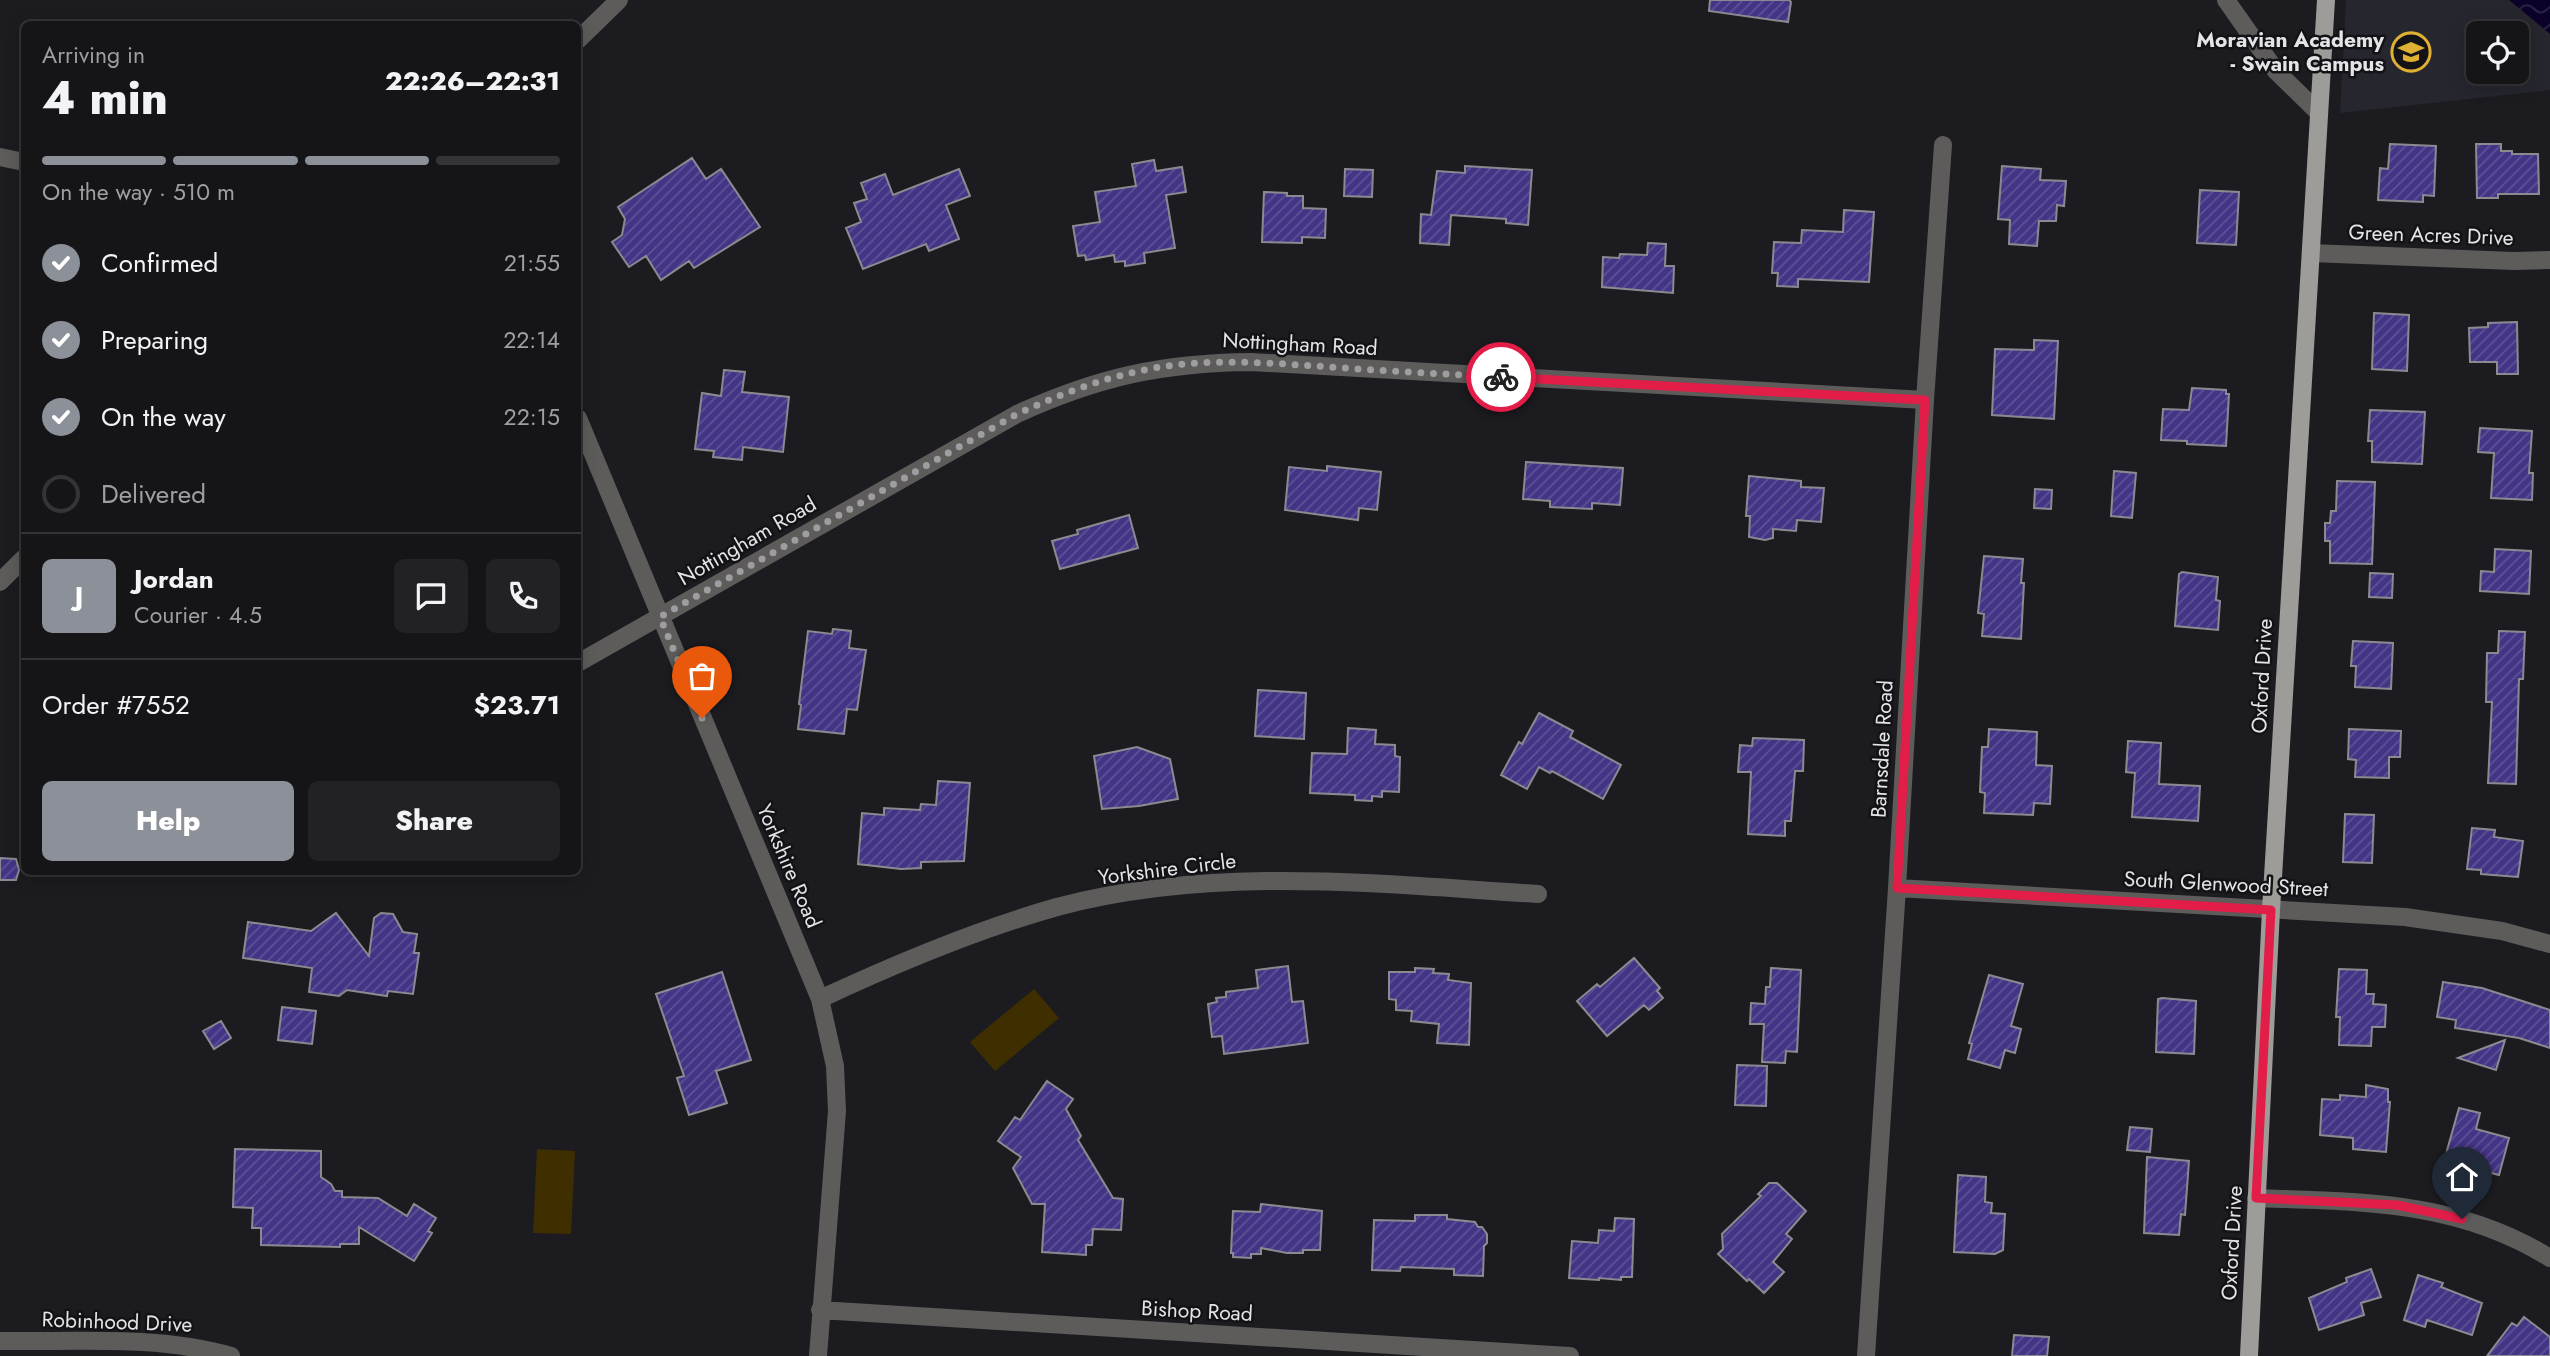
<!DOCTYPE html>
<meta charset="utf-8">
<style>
:root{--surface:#151518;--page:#222225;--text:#f1f3f6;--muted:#9d9fa2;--line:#343437;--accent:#8c9099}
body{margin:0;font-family:Jost,sans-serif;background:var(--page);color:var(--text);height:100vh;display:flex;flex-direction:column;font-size:26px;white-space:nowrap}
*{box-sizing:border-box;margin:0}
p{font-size:23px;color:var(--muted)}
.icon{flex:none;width:38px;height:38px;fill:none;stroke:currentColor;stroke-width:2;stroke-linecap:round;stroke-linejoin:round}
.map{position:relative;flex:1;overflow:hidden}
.side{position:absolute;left:21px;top:21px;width:560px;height:854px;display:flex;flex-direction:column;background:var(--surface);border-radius:10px;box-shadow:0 4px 18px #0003,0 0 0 2px var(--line)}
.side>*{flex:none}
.fabs{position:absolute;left:2466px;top:21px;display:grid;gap:14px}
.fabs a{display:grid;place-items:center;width:63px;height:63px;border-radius:10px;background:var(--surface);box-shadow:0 4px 18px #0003,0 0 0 2px var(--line);font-size:35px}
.pin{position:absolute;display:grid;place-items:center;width:60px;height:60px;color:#fff;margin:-72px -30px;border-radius:50% 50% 50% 0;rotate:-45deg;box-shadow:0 0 7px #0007}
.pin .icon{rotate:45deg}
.courier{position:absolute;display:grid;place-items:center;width:70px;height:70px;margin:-35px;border:5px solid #e11d48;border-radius:50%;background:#fff;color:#222;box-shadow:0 2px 9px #0007}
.overview em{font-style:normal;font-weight:800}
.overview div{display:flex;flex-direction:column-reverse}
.overview{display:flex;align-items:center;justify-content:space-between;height:119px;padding:0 21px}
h1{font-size:46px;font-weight:800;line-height:52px}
.bar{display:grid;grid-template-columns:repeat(4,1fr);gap:10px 7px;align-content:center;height:84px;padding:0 21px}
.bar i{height:9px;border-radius:5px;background:var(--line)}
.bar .on{background:var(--accent)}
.bar p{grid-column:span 4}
.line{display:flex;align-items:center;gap:18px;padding:0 21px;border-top:2px solid var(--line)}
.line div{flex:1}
.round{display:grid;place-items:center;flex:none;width:74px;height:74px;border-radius:10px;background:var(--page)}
ol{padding:0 21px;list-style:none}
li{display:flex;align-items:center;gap:21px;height:77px}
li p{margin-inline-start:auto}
li .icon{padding:7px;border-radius:50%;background:var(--accent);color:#fff;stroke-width:4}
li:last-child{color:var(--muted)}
li i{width:38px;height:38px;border:4px solid var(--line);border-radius:50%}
.cta{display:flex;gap:14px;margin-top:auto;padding:14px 21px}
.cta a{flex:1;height:80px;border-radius:10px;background:var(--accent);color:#fff;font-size:28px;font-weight:800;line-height:80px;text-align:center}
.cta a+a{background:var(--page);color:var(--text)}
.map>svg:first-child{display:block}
.built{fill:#26262f;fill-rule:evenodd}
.pitch{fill:#3f2e00}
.water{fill:url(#water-waves)}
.building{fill:url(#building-hatch);stroke:#8b8a90;stroke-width:2}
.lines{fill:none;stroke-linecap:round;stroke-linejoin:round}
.minor{stroke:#5d5c5a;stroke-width:18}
.major{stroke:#9e9c98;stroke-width:18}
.done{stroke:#9e9ea1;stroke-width:7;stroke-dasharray:0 12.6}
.route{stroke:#e11d48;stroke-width:9}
.labels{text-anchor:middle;stroke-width:5;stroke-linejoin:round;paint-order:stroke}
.poi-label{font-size:21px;font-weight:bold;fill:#e4e4e7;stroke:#131317;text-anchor:end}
.street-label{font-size:21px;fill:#e4e4e7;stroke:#131317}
</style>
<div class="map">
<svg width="2550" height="1356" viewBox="0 0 2550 1356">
<defs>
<pattern id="water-waves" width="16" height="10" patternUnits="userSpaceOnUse" patternTransform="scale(1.75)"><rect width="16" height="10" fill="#0c0229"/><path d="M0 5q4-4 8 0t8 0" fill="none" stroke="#2f2748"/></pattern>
<pattern id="building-hatch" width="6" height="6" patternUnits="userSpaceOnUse" patternTransform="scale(1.75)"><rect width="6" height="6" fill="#443485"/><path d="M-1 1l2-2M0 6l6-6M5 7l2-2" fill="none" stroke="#5f5196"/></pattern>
</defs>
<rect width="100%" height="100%" fill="#1c1c20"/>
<path class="built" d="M 2346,0 L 2550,0 L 2550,90 L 2340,113 ZM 2478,33 L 2516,33 L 2516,72 L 2478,72 Z"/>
<path class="pitch" d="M 1034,989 L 1059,1018 L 995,1071 L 970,1042 Z
M 537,1149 L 575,1151 L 571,1234 L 533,1233 Z"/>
<path class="water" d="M 2509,0 L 2550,0 L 2550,34 Z"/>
<path class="building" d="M 1710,0 L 1789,0 L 1791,2 L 1788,22 L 1709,11 Z
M 2390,144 L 2436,146 L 2434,196 L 2423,195 L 2423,202 L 2378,200 L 2380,168 L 2388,169 Z
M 2476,144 L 2501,144 L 2501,151 L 2512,151 L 2512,154 L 2538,154 L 2539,194 L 2498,194 L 2498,198 L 2477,198 Z
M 692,158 L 706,179 L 721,169 L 760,227 L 694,268 L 689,261 L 661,280 L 646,256 L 629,267 L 612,242 L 622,235 L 625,219 L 618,207 Z
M 1154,160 L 1156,171 L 1182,167 L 1186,192 L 1166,195 L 1175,248 L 1144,253 L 1145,263 L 1125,266 L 1125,261 L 1115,262 L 1114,255 L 1086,260 L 1085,255 L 1078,256 L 1073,226 L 1100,222 L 1095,192 L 1136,186 L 1132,164 Z
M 1465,166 L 1532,170 L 1528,225 L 1506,223 L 1506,219 L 1451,215 L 1449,245 L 1420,243 L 1421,214 L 1431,215 L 1437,171 L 1465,173 Z
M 2002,166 L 2041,169 L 2040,180 L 2066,181 L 2064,206 L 2057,205 L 2056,221 L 2039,221 L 2037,246 L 2009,244 L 2010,220 L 1998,219 Z
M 959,169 L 970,196 L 946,205 L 959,239 L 929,251 L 926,244 L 863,269 L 846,228 L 861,222 L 854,203 L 867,199 L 861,183 L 885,174 L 893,195 Z
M 1345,169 L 1373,170 L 1372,197 L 1344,196 Z
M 2200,190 L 2239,192 L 2236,245 L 2197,243 Z
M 1264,192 L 1287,193 L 1287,196 L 1303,196 L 1303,208 L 1326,209 L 1325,238 L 1302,237 L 1302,243 L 1262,242 Z
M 1844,210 L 1874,212 L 1869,282 L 1798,279 L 1798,287 L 1777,286 L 1778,273 L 1772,273 L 1774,242 L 1801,243 L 1802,230 L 1843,232 Z
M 1648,243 L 1666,244 L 1665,266 L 1674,266 L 1673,293 L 1602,287 L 1603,257 L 1619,258 L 1620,254 L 1647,255 Z
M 2374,313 L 2409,315 L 2407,371 L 2372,369 Z
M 2517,322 L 2518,374 L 2497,374 L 2497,362 L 2470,362 L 2469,328 L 2488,327 L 2488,323 Z
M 2034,340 L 2058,341 L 2054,419 L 1992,415 L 1995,349 L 2034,350 Z
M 724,370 L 745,372 L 742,392 L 789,397 L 783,452 L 743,447 L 742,460 L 713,457 L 714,451 L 695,449 L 702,393 L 721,396 Z
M 2192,388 L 2226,390 L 2226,394 L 2229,394 L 2226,446 L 2187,444 L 2187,441 L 2161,440 L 2163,409 L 2189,410 Z
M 2370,410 L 2425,412 L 2422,464 L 2372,462 L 2372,441 L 2368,441 Z
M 2480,428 L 2532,431 L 2529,473 L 2533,473 L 2532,500 L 2491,498 L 2494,453 L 2478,452 Z
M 1526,462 L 1623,468 L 1620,505 L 1592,503 L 1592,509 L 1550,507 L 1550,501 L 1523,499 Z
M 1327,466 L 1381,472 L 1377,510 L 1359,508 L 1358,520 L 1285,510 L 1289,467 L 1327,471 Z
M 2114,471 L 2136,473 L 2132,518 L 2111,516 Z
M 1749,476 L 1801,481 L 1801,487 L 1824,488 L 1821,522 L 1797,520 L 1796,531 L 1773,529 L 1773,538 L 1765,540 L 1749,537 L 1750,516 L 1746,516 Z
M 2337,481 L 2375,482 L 2372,564 L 2330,563 L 2330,541 L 2325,541 L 2325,523 L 2330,523 L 2331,511 L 2336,511 Z
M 2035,489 L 2052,490 L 2051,509 L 2034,508 Z
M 1129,515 L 1138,548 L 1060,569 L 1052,541 L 1078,534 L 1077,530 Z
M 2495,549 L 2531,551 L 2529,594 L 2480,591 L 2481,571 L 2494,572 Z
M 1984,556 L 2023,559 L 2021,583 L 2024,583 L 2021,639 L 1982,636 L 1984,614 L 1978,613 Z
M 2182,572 L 2218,577 L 2216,600 L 2220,601 L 2218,630 L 2175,626 L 2179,574 Z
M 2370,573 L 2393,574 L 2392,598 L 2369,597 Z
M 833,629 L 851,631 L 849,648 L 866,650 L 857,710 L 847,709 L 844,734 L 798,729 L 801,705 L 799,704 L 808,631 L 832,634 Z
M 2499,631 L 2525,632 L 2523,679 L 2519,679 L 2516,784 L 2488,783 L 2492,702 L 2486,702 L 2487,653 L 2498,653 Z
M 2353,641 L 2393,643 L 2391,689 L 2355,687 L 2356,666 L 2351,666 Z
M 1258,690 L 1306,693 L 1304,739 L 1255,736 Z
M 1539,713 L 1573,731 L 1570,737 L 1621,765 L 1603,799 L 1552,771 L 1550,773 L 1539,767 L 1527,789 L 1501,775 L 1519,742 L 1522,744 Z
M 1348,728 L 1376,730 L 1375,744 L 1395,745 L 1395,756 L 1400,757 L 1399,792 L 1382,791 L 1382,797 L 1372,796 L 1372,801 L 1355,800 L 1355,795 L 1310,793 L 1312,753 L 1347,754 Z
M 1989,729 L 2037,732 L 2036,765 L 2052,766 L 2050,804 L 2034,803 L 2033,815 L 1984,813 L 1985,793 L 1980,792 L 1982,747 L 1988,747 Z
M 2349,729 L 2401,731 L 2400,757 L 2389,757 L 2389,778 L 2355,777 L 2356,760 L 2348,759 Z
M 1753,738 L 1804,740 L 1803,771 L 1795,771 L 1791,821 L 1785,821 L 1785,836 L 1748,834 L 1751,772 L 1738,772 L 1740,745 L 1752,746 Z
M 2128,741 L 2161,743 L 2159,784 L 2200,786 L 2198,821 L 2132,817 L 2135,773 L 2126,772 Z
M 1137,747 L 1170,759 L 1178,799 L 1139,806 L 1102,809 L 1094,756 Z
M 938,781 L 970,783 L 964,861 L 921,862 L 921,868 L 901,869 L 858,864 L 862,813 L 884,815 L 884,808 L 920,810 L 921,804 L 936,805 Z
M 2345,814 L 2374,815 L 2372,863 L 2343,862 Z
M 2472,828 L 2495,830 L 2494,837 L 2523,841 L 2518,877 L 2481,874 L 2481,870 L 2467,869 Z
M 0,858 L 16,859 L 19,870 L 16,880 L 0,880 Z
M 336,913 L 369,956 L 374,918 L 381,913 L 393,914 L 403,932 L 417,934 L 414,953 L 419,953 L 413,994 L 388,991 L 387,996 L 347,990 L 339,996 L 309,992 L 312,968 L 243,958 L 248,922 L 311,931 Z
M 1634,958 L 1660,988 L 1657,991 L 1663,998 L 1649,1010 L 1644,1005 L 1607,1036 L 1577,1001 L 1597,984 L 1600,987 Z
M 1288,966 L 1292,1002 L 1303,1001 L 1308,1043 L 1224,1054 L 1222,1036 L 1212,1037 L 1208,1004 L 1217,1002 L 1216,998 L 1226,997 L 1226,992 L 1258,988 L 1256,970 Z
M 1415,968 L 1434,969 L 1433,973 L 1449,974 L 1448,980 L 1471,983 L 1469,1045 L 1437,1043 L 1439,1024 L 1411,1021 L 1412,1011 L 1396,1010 L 1396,1000 L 1389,999 L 1389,972 L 1415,972 Z
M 1771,968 L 1801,970 L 1797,1052 L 1786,1051 L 1785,1063 L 1762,1062 L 1764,1024 L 1750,1024 L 1751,1003 L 1765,1004 L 1766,987 L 1770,987 Z
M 2339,969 L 2367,970 L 2366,994 L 2374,994 L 2373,1004 L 2386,1005 L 2385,1027 L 2372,1027 L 2371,1046 L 2339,1045 L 2340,1017 L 2336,1017 Z
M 722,972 L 751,1060 L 716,1071 L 727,1103 L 689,1115 L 677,1078 L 684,1076 L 656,994 Z
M 1989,975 L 2023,984 L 2011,1026 L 2021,1029 L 2015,1053 L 2005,1050 L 2000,1068 L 1968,1059 L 1972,1044 L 1969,1043 Z
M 2443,982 L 2482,988 L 2550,1010 L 2550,1048 L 2519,1038 L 2455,1028 L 2456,1020 L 2437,1017 Z
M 2162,998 L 2196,1001 L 2194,1054 L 2156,1052 L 2158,999 Z
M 282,1007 L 316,1011 L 312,1044 L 278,1040 Z
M 221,1021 L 231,1038 L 214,1049 L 203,1031 Z
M 2505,1040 L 2496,1070 L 2458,1058 Z
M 1737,1065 L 1767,1066 L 1766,1106 L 1735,1105 Z
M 1047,1081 L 1073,1099 L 1066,1109 L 1081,1136 L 1078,1140 L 1113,1198 L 1123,1199 L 1121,1230 L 1093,1229 L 1092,1245 L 1086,1245 L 1086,1255 L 1042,1252 L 1045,1204 L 1032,1204 L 1013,1168 L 1021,1157 L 998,1141 L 1015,1117 L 1020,1120 Z
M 2366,1085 L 2388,1089 L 2388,1102 L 2390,1102 L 2386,1152 L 2353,1149 L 2353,1138 L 2320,1135 L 2322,1099 L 2340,1100 L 2340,1095 L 2366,1097 Z
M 2459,1108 L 2480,1113 L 2476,1129 L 2509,1138 L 2499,1175 L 2444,1161 Z
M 2130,1127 L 2152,1129 L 2150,1152 L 2127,1150 Z
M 235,1149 L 321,1151 L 321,1177 L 331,1184 L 335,1191 L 342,1191 L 342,1197 L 378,1198 L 407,1216 L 414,1204 L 436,1218 L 428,1231 L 432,1233 L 414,1261 L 359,1227 L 359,1244 L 340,1244 L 340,1247 L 261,1245 L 261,1228 L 252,1228 L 253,1208 L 233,1207 Z
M 2147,1157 L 2189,1161 L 2185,1215 L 2181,1214 L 2179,1235 L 2144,1233 Z
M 1958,1175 L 1986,1177 L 1985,1202 L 1992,1203 L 1991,1213 L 2005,1214 L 2003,1250 L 1995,1254 L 1954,1252 Z
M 1769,1183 L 1777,1183 L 1806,1211 L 1786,1234 L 1792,1239 L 1773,1262 L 1784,1272 L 1764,1293 L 1749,1279 L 1747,1281 L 1718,1254 L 1723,1249 L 1722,1234 L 1761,1196 L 1758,1194 Z
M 1261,1204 L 1322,1211 L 1320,1250 L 1303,1250 L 1303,1253 L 1287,1253 L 1261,1248 L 1261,1254 L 1251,1254 L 1251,1258 L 1233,1257 L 1233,1253 L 1231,1253 L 1233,1211 L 1260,1212 Z
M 1415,1215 L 1447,1215 L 1447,1219 L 1475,1222 L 1478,1227 L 1482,1227 L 1487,1234 L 1487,1243 L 1484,1246 L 1483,1276 L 1454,1275 L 1454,1269 L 1401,1267 L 1400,1271 L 1372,1270 L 1374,1220 L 1415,1221 Z
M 1615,1218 L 1634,1219 L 1632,1277 L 1621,1277 L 1621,1280 L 1599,1278 L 1599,1280 L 1569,1278 L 1572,1241 L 1598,1243 L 1599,1230 L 1614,1231 Z
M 2371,1269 L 2381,1297 L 2361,1303 L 2364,1315 L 2319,1330 L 2309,1298 L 2347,1282 L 2346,1278 Z
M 2418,1275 L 2443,1283 L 2441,1287 L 2482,1303 L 2472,1335 L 2427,1320 L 2425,1327 L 2404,1320 Z
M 2524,1317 L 2550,1337 L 2550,1356 L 2487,1356 L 2512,1323 L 2517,1326 Z
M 2014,1335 L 2049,1337 L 2047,1356 L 2012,1356 Z"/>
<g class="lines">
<path class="minor" d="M 2226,0 L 2276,71 L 2319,113
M 578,40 L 619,0
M 0,157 L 24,162
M 2311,253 L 2514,261 L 2550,260
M 578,418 L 820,999 L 835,1066 L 837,1111 L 818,1356
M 0,582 L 24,558
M 578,663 L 1017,414 C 1098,377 1162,363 1251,362 L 1925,400
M 1897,888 L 2405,917 L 2502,931 L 2550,944
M 820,999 C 897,963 975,930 1057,907 C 1214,865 1378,884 1538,894
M 2256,1198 C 2362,1202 2457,1200 2550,1258
M 820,1310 L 1570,1356
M 0,1341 C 77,1342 157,1335 231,1356
M 1866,1356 L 1897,888 L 1925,400 L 1943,145"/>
<path class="major" d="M 2249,1356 L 2271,910 L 2326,0"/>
</g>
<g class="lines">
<path class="done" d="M 702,718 L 660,617 L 1017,414 C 1061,394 1105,377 1154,368 C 1212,358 1271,363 1330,367 C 1387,371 1444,374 1501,377"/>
<path class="route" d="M 1501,377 L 1925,400 L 1897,888 L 2271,910 L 2256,1198 L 2397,1205 L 2462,1219"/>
</g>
<defs>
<g id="school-ring" transform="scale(2.0125)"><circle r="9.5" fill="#131317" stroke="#e0b034" stroke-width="1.5"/><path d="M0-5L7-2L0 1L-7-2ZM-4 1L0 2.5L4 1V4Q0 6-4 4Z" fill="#e0b034"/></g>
</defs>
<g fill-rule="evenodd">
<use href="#school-ring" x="2411" y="52"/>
</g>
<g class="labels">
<g class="poi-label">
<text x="2384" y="47">Moravian Academy<tspan x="2384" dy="24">- Swain Campus</tspan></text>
</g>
<g class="street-label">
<text transform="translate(2431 235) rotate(2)" y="7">Green Acres Drive</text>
<text transform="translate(1300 344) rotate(3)" y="7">Nottingham Road</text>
<text transform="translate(747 541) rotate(-30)" y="7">Nottingham Road</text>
<text transform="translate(2262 676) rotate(-87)" y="7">Oxford Drive</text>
<text transform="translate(1882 749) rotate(-87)" y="7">Barnsdale Road</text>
<text transform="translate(789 866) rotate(67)" y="7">Yorkshire Road</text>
<text transform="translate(1167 869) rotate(-7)" y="7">Yorkshire Circle</text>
<text transform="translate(2226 884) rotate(3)" y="7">South Glenwood Street</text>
<text transform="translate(2232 1243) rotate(-87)" y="7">Oxford Drive</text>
<text transform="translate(1197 1311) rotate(3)" y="7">Bishop Road</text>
<text transform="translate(117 1322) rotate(2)" y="7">Robinhood Drive</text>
</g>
</g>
</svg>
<div class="fabs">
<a><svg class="icon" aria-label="locate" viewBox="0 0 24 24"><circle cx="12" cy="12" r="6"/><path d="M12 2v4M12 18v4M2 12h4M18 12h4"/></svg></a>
</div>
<div class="pin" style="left:702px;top:718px;background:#ea580c"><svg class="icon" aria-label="bag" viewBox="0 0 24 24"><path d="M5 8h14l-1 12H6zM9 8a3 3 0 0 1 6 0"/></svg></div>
<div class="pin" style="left:2462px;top:1219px;background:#1f2937"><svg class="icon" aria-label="home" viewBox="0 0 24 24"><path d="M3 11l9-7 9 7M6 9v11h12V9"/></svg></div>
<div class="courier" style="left:1501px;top:377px"><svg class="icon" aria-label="bike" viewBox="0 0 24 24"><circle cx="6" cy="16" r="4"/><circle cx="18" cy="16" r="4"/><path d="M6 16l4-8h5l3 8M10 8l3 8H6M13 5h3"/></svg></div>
<section class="side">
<div class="overview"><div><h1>4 min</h1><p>Arriving in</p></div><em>22:26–22:31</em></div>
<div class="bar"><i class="on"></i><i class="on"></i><i class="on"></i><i></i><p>On the way · 510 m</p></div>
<ol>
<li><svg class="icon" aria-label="check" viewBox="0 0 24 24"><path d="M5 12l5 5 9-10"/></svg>Confirmed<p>21:55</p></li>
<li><svg class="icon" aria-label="check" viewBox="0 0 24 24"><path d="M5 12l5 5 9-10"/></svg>Preparing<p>22:14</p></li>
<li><svg class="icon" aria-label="check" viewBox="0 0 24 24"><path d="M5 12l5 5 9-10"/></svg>On the way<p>22:15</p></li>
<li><i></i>Delivered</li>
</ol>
<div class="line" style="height:126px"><b class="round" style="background:var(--accent);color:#fff">J</b><div><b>Jordan</b><p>Courier · 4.5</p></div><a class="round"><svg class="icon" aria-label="chat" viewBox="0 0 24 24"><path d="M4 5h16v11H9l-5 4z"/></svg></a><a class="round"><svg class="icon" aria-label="phone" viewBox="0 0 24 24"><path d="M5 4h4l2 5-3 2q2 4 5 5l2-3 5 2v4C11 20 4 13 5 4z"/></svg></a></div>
<div class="line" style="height:91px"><div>Order #7552</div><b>$23.71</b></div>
<div class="cta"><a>Help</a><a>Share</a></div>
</section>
</div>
